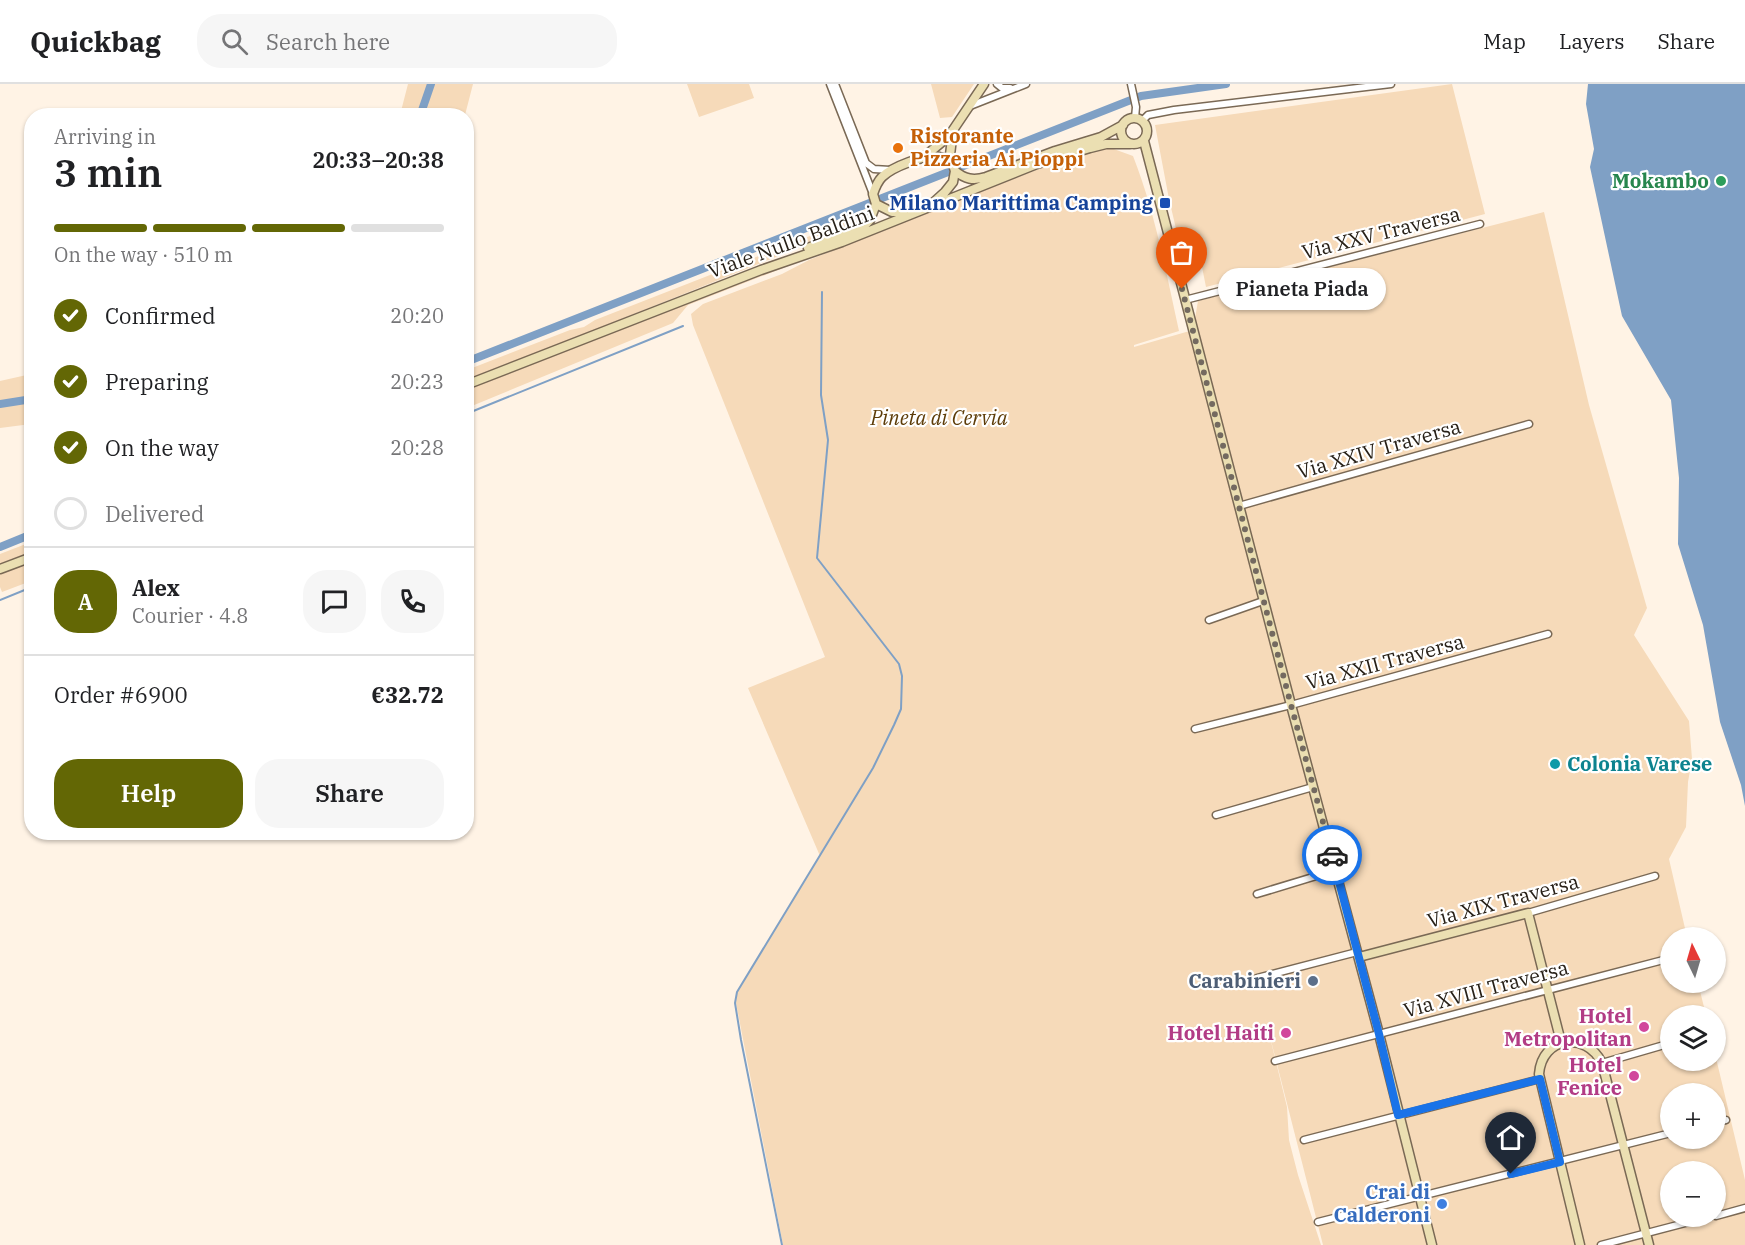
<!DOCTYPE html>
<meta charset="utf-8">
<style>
:root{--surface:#fff;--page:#f6f6f6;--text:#202124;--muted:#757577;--line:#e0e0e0;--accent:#636705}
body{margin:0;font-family:"IBM Plex Serif",serif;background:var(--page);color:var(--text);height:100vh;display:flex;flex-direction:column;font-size:22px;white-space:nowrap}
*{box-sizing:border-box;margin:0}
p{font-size:20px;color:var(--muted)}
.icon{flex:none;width:33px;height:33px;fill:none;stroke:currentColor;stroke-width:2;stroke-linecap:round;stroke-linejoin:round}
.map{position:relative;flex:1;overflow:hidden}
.drawer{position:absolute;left:24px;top:24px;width:450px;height:732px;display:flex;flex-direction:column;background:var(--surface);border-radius:24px;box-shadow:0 2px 4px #0004}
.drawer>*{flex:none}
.needle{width:39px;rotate:355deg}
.tools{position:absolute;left:1660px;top:843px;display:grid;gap:12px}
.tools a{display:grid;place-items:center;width:66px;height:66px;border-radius:50%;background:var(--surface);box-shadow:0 2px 4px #0004;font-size:30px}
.pin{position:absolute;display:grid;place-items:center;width:51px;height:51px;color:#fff;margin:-62px -26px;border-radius:50% 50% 50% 0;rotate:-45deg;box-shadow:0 0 6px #0007}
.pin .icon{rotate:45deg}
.courier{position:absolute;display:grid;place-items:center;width:60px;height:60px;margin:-30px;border:4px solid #1a73e8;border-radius:50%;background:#fff;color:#222;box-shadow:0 2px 8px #0007}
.bubble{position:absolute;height:42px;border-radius:21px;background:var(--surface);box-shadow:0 2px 4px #0004;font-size:20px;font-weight:600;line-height:42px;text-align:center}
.summary em{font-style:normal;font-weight:600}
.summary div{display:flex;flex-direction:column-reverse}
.summary{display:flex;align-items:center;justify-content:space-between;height:102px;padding:0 30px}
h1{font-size:39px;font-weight:600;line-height:45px}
.bar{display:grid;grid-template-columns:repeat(4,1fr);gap:9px 6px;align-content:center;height:72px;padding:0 30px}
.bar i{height:8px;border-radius:4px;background:var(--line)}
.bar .selected{background:var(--accent)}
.bar p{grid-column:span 4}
.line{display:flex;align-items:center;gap:15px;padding:0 30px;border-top:2px solid var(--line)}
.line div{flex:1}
.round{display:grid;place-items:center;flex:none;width:63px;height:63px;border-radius:24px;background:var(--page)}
ol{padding:0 30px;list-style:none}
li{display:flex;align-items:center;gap:18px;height:66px}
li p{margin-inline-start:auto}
li .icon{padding:6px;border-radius:50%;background:var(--accent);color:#fff;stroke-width:4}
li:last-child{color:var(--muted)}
li i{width:33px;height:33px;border:3px solid var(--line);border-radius:50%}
.cta{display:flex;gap:12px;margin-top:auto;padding:12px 30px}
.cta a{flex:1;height:69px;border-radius:24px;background:var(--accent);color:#fff;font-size:24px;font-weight:600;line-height:69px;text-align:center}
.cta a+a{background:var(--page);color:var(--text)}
header{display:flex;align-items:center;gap:36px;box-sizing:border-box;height:84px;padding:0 30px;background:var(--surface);border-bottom:2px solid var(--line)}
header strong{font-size:28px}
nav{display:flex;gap:33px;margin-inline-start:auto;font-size:21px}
.search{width:420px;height:54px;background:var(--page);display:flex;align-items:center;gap:15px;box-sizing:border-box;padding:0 21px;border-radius:24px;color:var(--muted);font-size:22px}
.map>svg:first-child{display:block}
.green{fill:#f6dab9;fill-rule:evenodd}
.water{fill:#7fa0c5}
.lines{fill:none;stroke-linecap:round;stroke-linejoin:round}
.stream{stroke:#7fa0c5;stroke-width:2}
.canal{stroke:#7fa0c5;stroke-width:8}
.street-casing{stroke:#7a6955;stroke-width:9}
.secondary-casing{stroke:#7a6955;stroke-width:11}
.street{stroke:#fff;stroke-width:6}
.secondary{stroke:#ebdfb2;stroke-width:8}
.done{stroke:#736a60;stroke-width:6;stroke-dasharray:0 10.8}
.route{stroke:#1a73e8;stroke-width:8}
.food-dot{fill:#e8710a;stroke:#fff;stroke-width:2}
.leisure-dot{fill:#2e9e5b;stroke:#fff;stroke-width:2}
.transit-dot{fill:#1a4fb4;stroke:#fff;stroke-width:2}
.culture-dot{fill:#0f9aa8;stroke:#fff;stroke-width:2}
.service-dot{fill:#5c6f8a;stroke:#fff;stroke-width:2}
.hotel-dot{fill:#d1479c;stroke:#fff;stroke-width:2}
.shop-dot{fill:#3f7fe0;stroke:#fff;stroke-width:2}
.labels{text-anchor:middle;stroke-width:4.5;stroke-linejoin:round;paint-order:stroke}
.food-label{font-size:20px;font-weight:bold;fill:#c56008;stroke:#fff;text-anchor:start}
.leisure-label{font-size:20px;font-weight:bold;fill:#27864d;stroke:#fff;text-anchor:end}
.transit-label{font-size:20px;font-weight:bold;fill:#164399;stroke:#fff;text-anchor:end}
.street-label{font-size:20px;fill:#282118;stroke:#fff}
.park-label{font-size:20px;font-style:italic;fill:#5d3c08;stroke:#fff}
.culture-label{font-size:20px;font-weight:bold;fill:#0d838f;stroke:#fff;text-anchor:start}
.service-label{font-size:20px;font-weight:bold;fill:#4e5e75;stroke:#fff;text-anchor:end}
.hotel-label{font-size:20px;font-weight:bold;fill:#b23c85;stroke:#fff;text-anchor:end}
.shop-label{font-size:20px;font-weight:bold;fill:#366cbe;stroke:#fff;text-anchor:end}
</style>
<header>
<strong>Quickbag</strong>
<div class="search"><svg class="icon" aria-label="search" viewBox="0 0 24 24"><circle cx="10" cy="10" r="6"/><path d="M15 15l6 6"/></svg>Search here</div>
<nav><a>Map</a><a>Layers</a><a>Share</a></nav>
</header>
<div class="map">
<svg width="1745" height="1161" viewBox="0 0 1745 1161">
<rect width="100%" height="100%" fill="#fff3e5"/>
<path class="green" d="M 408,0 L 473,0 L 465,31 L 400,31 Z
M 687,0 L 749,0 L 754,14 L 699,33 Z
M 931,0 L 974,0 L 952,33 L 940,34 Z
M 1452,0 L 1485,130 L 1206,203 L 1202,183 L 1186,187 L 1169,115 L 1155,41 Z
M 1111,64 L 1133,72 C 1155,128 1166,188 1179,247 L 1134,261 L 1134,263 L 1193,246 L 1198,217 L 1544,128 L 1589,321 L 1647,524 L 1634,551 L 1689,637 L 1692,675 L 1688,698 L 1686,743 L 1669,775 L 1687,853 L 1671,854 L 1671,898 L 1698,899 L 1706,931 L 1671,932 L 1671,976 L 1716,976 L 1716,974 L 1745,1096 L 1745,1161 L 1323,1161 L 1265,933 L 1287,1023 L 1289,1056 L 1298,1091 L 1321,1161 L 783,1161 L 736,919 L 737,908 L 820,772 L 748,604 L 825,573 L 693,241 L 691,230 L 703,220 L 782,190 L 809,176 L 1076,70 ZM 1671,1010 L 1716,1010 L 1716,1054 L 1671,1054 ZM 1671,1088 L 1716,1088 L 1716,1132 L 1671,1132 Z
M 866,130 L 867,134 L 863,138 L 467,297 L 467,286 L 570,246 L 584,243 L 595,236 Z
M 806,175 L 688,221 L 673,239 L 467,324 L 467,305 L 705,211 Z
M 31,290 L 31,340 L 0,344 L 0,297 Z
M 31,458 L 31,469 L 0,481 L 0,470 Z
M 31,477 L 31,497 L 2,508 L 0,503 L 0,489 Z"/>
<path class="water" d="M 1588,0 L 1745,0 L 1745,722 L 1741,701 L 1720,638 L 1703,541 L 1678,460 L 1679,394 L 1671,316 L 1622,232 L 1590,83 L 1594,65 L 1586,20 Z"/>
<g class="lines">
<path class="stream" d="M 466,330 L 683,242
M 0,516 L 32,503
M 782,1161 L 741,956 L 735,919 L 737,908 L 873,684 L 894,641 L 901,625 L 902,592 L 899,580 L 817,474 L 828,356 L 821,311 L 822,208"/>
<path class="canal" d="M 420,32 L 431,0
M 466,278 L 1141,12 L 1226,0
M 0,320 L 32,315
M 0,463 L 32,450"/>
<g class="street-casing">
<path id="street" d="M 830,0 L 873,110
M 835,0 L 866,79 L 874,85 L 890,86
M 997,0 L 1002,4 L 1010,4
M 1131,0 L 1136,23 L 1135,34
M 970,22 L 1026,0
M 1142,37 L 1148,31 L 1174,26 L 1391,0
M 1185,216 L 1480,140
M 1239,422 L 1529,340
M 1209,536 L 1263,517
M 1195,645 L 1291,621 L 1548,550
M 1216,731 L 1313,703
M 1257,810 L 1336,786
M 1528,829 L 1655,792
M 1257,894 L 1357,868
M 1275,977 L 1671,874
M 1602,979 L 1671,959
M 1716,1038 L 1726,1036
M 1304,1056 L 1540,995
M 1716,1132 L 1745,1124
M 1318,1138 L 1671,1049
M 1601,1161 L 1712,1132"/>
</g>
<g class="secondary-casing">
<path id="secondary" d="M1121 47a13 13 0 1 1 26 0a13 13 0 1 1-26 0Z
M 1144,57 L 1291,621 L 1379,950 L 1432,1161
M 924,73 L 949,52 L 984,0
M 955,87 C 965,95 973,97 986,93 L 1055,67 L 1101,53 L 1123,41
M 934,118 L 945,108 L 953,98 L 955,87 L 950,71 L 953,46
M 876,120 L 892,128 L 911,127
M 808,164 L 866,140 L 870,136 L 876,120 L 873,110 C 875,104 877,98 882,93 C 892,83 925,70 939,73 C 944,74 947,77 952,79
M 466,301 L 761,186 L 842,158 L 1037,80 L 1090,64 L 1106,60 L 1130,60
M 0,485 L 32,473
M 1359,873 L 1528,829 L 1561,958
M 1580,1161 L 1539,990 C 1542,952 1586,947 1602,979 L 1649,1161"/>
</g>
<use href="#street" class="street"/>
<use href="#secondary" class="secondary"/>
</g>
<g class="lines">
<path class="done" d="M 1182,205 L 1291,621 L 1332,771"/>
<path class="route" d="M 1332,771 L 1379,950 L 1398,1031 L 1540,995 L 1560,1078 L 1511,1090"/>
</g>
<circle class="food-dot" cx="898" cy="64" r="6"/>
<circle class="leisure-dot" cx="1721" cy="97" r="6"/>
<rect class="transit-dot" x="1159" y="113" width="12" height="12" rx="3"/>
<circle class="culture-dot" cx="1555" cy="680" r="6"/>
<circle class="service-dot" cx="1313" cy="897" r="6"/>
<g class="hotel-dot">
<circle cx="1644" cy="943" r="6"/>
<circle cx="1286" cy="949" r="6"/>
<circle cx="1634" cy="992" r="6"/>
</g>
<circle class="shop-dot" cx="1442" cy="1120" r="6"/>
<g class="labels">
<g class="food-label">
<text x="910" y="59">Ristorante<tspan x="910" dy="23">Pizzeria Ai Pioppi</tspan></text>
</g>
<g class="leisure-label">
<text x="1709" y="104">Mokambo</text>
</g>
<g class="transit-label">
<text x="1153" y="126">Milano Marittima Camping</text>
</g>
<g class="street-label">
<text transform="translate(1381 149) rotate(-14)" y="7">Via XXV Traversa</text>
<text transform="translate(791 158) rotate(-20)" y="7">Viale Nullo Baldini</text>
<text transform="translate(1379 365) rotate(-16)" y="7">Via XXIV Traversa</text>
<text transform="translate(1385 578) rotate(-15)" y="7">Via XXII Traversa</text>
<text transform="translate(1503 817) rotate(-15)" y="7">Via XIX Traversa</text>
<text transform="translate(1486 905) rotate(-15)" y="7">Via XVIII Traversa</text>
</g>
<g class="park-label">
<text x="939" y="341">Pineta di Cervia</text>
</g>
<g class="culture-label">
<text x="1567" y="687">Colonia Varese</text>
</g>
<g class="service-label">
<text x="1301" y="904">Carabinieri</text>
</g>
<g class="hotel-label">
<text x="1632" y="939">Hotel<tspan x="1632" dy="23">Metropolitan</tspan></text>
<text x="1274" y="956">Hotel Haiti</text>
<text x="1622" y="988">Hotel<tspan x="1622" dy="23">Fenice</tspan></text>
</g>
<g class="shop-label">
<text x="1430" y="1115">Crai di<tspan x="1430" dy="23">Calderoni</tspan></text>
</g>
</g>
</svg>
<div class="tools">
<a><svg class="needle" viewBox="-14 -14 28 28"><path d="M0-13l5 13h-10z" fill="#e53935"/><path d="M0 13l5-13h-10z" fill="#757577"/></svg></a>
<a><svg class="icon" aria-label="layers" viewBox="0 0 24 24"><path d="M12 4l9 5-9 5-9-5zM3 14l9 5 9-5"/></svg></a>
<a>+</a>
<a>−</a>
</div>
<div class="pin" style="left:1182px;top:205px;background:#ea580c"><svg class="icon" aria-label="bag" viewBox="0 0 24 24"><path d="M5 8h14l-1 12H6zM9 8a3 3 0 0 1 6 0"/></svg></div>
<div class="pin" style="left:1511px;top:1090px;background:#1f2937"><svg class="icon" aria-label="home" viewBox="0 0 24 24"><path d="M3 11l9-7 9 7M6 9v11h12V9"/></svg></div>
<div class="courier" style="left:1332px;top:771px"><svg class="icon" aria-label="car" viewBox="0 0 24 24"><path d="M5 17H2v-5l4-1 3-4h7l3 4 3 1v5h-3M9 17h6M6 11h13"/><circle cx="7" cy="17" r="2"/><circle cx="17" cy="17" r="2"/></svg></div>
<div class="bubble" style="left:1218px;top:184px;width:168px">Pianeta Piada</div>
<section class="drawer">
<div class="summary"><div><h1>3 min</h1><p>Arriving in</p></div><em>20:33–20:38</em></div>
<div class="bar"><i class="selected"></i><i class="selected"></i><i class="selected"></i><i></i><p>On the way · 510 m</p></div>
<ol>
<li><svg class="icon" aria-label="check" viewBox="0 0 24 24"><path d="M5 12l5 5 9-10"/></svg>Confirmed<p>20:20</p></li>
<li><svg class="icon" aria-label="check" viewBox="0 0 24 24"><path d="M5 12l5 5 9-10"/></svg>Preparing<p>20:23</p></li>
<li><svg class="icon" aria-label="check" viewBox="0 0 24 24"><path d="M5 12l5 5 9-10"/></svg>On the way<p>20:28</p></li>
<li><i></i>Delivered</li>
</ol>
<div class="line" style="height:108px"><b class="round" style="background:var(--accent);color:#fff">A</b><div><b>Alex</b><p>Courier · 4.8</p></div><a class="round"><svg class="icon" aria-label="chat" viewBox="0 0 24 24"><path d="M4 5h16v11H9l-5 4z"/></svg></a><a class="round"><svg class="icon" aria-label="phone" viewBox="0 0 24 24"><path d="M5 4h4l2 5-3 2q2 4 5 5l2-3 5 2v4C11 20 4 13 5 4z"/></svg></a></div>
<div class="line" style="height:78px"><div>Order #6900</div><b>€32.72</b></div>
<div class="cta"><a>Help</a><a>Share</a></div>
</section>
</div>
